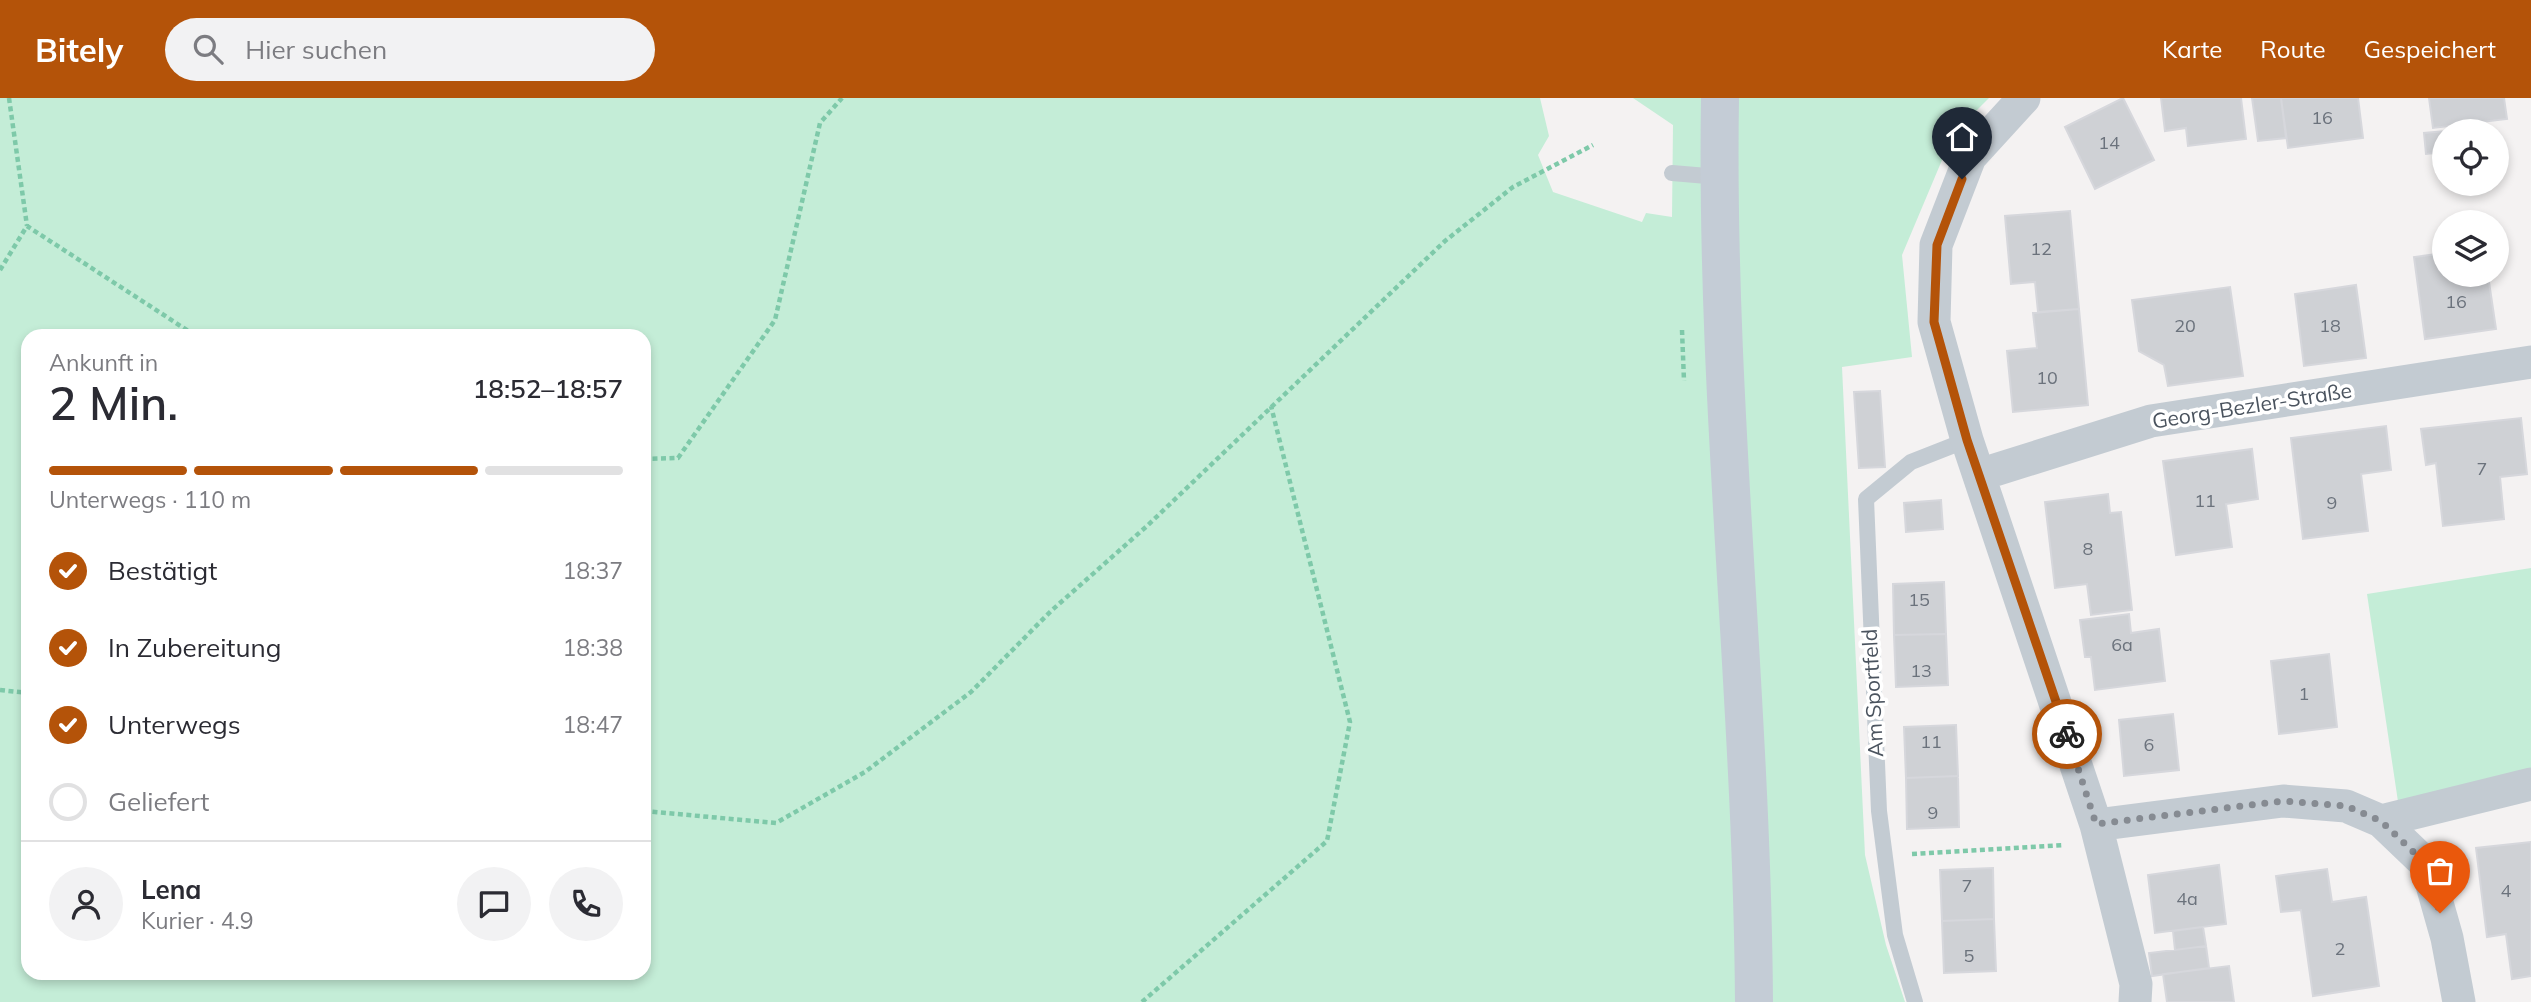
<!DOCTYPE html>
<html lang="de">
<meta charset="utf-8">
<style>
:root{--surface:#fff;--page:#f2f2f3;--text:#2b2b33;--muted:#7c7c81;--line:#e1e1e2;--accent:#b45309}
body{margin:0;font-family:Mulish,sans-serif;background:var(--page);color:var(--text);height:100vh;display:flex;flex-direction:column;font-size:26px;white-space:nowrap}
*{box-sizing:border-box;margin:0}
p{font-size:23px;color:var(--muted)}
.icon{flex:none;width:38px;height:38px;fill:none;stroke:currentColor;stroke-width:2;stroke-linecap:round;stroke-linejoin:round}
.map{position:relative;flex:1;overflow:hidden}
.panel{position:absolute;left:21px;top:231px;width:630px;height:651px;display:flex;flex-direction:column;background:var(--surface);border-radius:21px;box-shadow:0 4px 10px #0003}
.panel>*{flex:none}
.buttons{position:absolute;left:2432px;top:21px;display:grid;gap:14px}
.buttons a{display:grid;place-items:center;width:77px;height:77px;border-radius:50%;background:var(--surface);box-shadow:0 4px 10px #0003;font-size:35px}
.pin{position:absolute;display:grid;place-items:center;width:60px;height:60px;color:#fff;margin:-72px -30px;border-radius:50% 50% 50% 0;rotate:-45deg;box-shadow:0 0 7px #0007}
.pin .icon{rotate:45deg}
.courier{position:absolute;display:grid;place-items:center;width:70px;height:70px;margin:-35px;border:5px solid #b45309;border-radius:50%;background:#fff;color:#222;box-shadow:0 2px 9px #0007}
.head em{font-style:normal;font-weight:600}
.head div{display:flex;flex-direction:column-reverse}
.head{display:flex;align-items:center;justify-content:space-between;height:119px;padding:0 28px}
h1{font-size:46px;font-weight:600;line-height:52px}
.bar{display:grid;grid-template-columns:repeat(4,1fr);gap:10px 7px;align-content:center;height:84px;padding:0 28px}
.bar i{height:9px;border-radius:5px;background:var(--line)}
.bar .on{background:var(--accent)}
.bar p{grid-column:span 4}
.line{display:flex;align-items:center;gap:18px;padding:0 28px;border-top:2px solid var(--line)}
.line div{flex:1}
.round{display:grid;place-items:center;flex:none;width:74px;height:74px;border-radius:37px;background:var(--page)}
ol{padding:0 28px;list-style:none}
li{display:flex;align-items:center;gap:21px;height:77px}
li p{margin-inline-start:auto}
li .icon{padding:7px;border-radius:50%;background:var(--accent);color:#fff;stroke-width:4}
li:last-child{color:var(--muted)}
li i{width:38px;height:38px;border:4px solid var(--line);border-radius:50%}
header{display:flex;align-items:center;gap:42px;box-sizing:border-box;height:98px;padding:0 35px;background:var(--accent);color:#fff}
header strong{font-size:33px}
nav{display:flex;gap:38px;margin-inline-start:auto;font-size:24px}
.search{width:490px;height:63px;background:var(--page);display:flex;align-items:center;gap:18px;box-sizing:border-box;padding:0 24px;border-radius:38px;color:var(--muted);font-size:26px}
.map>svg:first-child{display:block}
.green{fill:#c4edd7;fill-rule:evenodd}
.building{fill:#cfd1d5;stroke:#d6d7dc;stroke-width:2}
.lines{fill:none;stroke-linecap:round;stroke-linejoin:round}
.path{stroke:#7ec9a9;stroke-width:4.5;stroke-dasharray:5 3.5;stroke-linecap:butt}
.lane{stroke:#c3cbd2;stroke-width:16}
.street{stroke:#c3cbd2;stroke-width:33}
.secondary{stroke:#c4ccd6;stroke-width:38}
.done{stroke:#868b92;stroke-width:7;stroke-dasharray:0 12.6}
.route{stroke:#b45309;stroke-width:9}
.labels{text-anchor:middle;stroke-width:7;stroke-linejoin:round;paint-order:stroke}
.number-label{font-size:18px;fill:#6b727c}
.street-label{font-size:21px;fill:#4a535e;stroke:#fff}
</style>
<header>
<strong>Bitely</strong>
<div class="search"><svg class="icon" aria-label="search" viewBox="0 0 24 24"><circle cx="10" cy="10" r="6"/><path d="M15 15l6 6"/></svg>Hier suchen</div>
<nav><a>Karte</a><a>Route</a><a>Gespeichert</a></nav>
</header>
<div class="map">
<svg width="2531" height="904" viewBox="0 0 2531 904">
<rect width="100%" height="100%" fill="#f4f2f2"/>
<path class="green" d="M 0,0 L 1540,0 L 1549,38 L 1538,57 L 1553,94 L 1642,124 L 1646,115 L 1672,119 L 1673,27 L 1633,0 L 1989,0 L 1953,36 L 1902,157 L 1912,259 L 1842,269 L 1865,757 L 1886,847 L 1905,904 L 0,904 ZM 28,238 L 644,238 L 644,875 L 28,875 Z
M 2531,470 L 2531,684 L 2400,717 L 2367,496 Z"/>
<path class="building" d="M 2123,0 L 2154,62 L 2095,91 L 2065,29 Z
M 2161,0 L 2241,0 L 2246,41 L 2188,48 L 2186,30 L 2165,33 Z
M 2252,0 L 2281,0 L 2286,40 L 2258,43 Z
M 2281,0 L 2358,0 L 2363,40 L 2288,50 Z
M 2429,0 L 2504,0 L 2507,21 L 2433,30 Z
M 2445,33 L 2445,54 L 2426,56 L 2424,35 Z
M 2070,113 L 2079,211 L 2038,214 L 2035,184 L 2011,186 L 2005,118 Z
M 2445,155 L 2445,177 L 2488,177 L 2496,231 L 2425,241 L 2414,159 Z
M 2356,187 L 2366,260 L 2304,268 L 2295,196 Z
M 2230,189 L 2243,278 L 2168,288 L 2164,267 L 2139,253 L 2132,202 Z
M 2079,211 L 2088,307 L 2013,314 L 2007,253 L 2037,250 L 2033,215 Z
M 1880,293 L 1885,369 L 1859,370 L 1854,294 Z
M 2521,320 L 2527,376 L 2500,379 L 2504,421 L 2443,428 L 2436,365 L 2426,367 L 2421,331 Z
M 2386,328 L 2391,372 L 2361,376 L 2368,433 L 2303,441 L 2291,340 Z
M 2252,351 L 2258,401 L 2226,406 L 2232,449 L 2176,457 L 2163,363 Z
M 2108,396 L 2110,415 L 2121,414 L 2132,512 L 2091,517 L 2087,486 L 2055,490 L 2045,404 Z
M 1941,402 L 1943,431 L 1906,434 L 1904,405 Z
M 1944,484 L 1946,536 L 1894,537 L 1893,486 Z
M 2129,516 L 2131,535 L 2159,531 L 2165,583 L 2095,592 L 2091,559 L 2085,559 L 2080,522 Z
M 1946,536 L 1948,587 L 1896,589 L 1894,537 Z
M 2329,556 L 2337,629 L 2279,636 L 2271,563 Z
M 2173,616 L 2179,672 L 2124,678 L 2119,622 Z
M 1956,627 L 1958,678 L 1906,680 L 1904,629 Z
M 1958,678 L 1959,729 L 1907,731 L 1906,680 Z
M 2531,744 L 2531,878 L 2512,881 L 2506,836 L 2487,839 L 2476,750 Z
M 2219,767 L 2226,826 L 2155,835 L 2148,777 Z
M 1993,770 L 1994,821 L 1942,823 L 1940,772 Z
M 2327,771 L 2332,804 L 2366,799 L 2379,888 L 2313,898 L 2301,812 L 2281,814 L 2276,778 Z
M 1994,821 L 1996,873 L 1944,875 L 1942,823 Z
M 2203,829 L 2206,848 L 2175,852 L 2173,833 Z
M 2206,848 L 2209,870 L 2152,878 L 2149,855 Z
M 2229,868 L 2234,904 L 2167,904 L 2163,876 Z"/>
<g class="lines">
<path class="path" d="M 9,0 L 27,128
M 0,172 L 27,128 L 196,238
M 1682,232 L 1684,283
M 644,361 L 678,360 L 775,222 L 820,25 L 842,0
M 0,592 L 28,595
M 644,713 L 776,725 L 865,674 L 971,594 L 1051,513 L 1147,428 L 1445,143 L 1513,89 L 1593,47
M 1912,756 L 2064,747
M 1142,904 L 1327,743 L 1350,624 L 1271,308"/>
<path class="lane" d="M 1672,75 L 1719,79
M 1915,904 L 1895,837 L 1879,713 L 1866,401 L 1911,364 L 1967,342"/>
<path class="street" d="M 2024,0 L 1970,59 L 1936,147 L 1934,224 L 1967,342 L 2096,727 L 2136,886 L 2135,904
M 1979,377 L 2151,323 L 2531,264
M 2381,723 L 2531,686
M 2096,727 L 2283,703 L 2346,708 L 2381,723 L 2426,766 L 2447,840 L 2459,904"/>
<path class="secondary" d="M 1720,0 C 1715,302 1752,602 1754,904"/>
</g>
<g class="lines">
<path class="done" d="M 2067,636 L 2096,726 L 2283,703 L 2346,708 L 2381,723 L 2426,766 L 2440,815"/>
<path class="route" d="M 1962,81 L 1937,147 L 1934,224 L 1967,342 L 2067,636"/>
</g>
<g class="labels">
<g class="number-label">
<text x="2322" y="26">16</text>
<text x="2109" y="51">14</text>
<text x="2041" y="157">12</text>
<text x="2456" y="210">16</text>
<text x="2185" y="234">20</text>
<text x="2330" y="234">18</text>
<text x="2047" y="286">10</text>
<text x="2482" y="377">7</text>
<text x="2205" y="409">11</text>
<text x="2332" y="411">9</text>
<text x="2088" y="457">8</text>
<text x="1919" y="508">15</text>
<text x="2122" y="553">6a</text>
<text x="1921" y="579">13</text>
<text x="2304" y="602">1</text>
<text x="1931" y="650">11</text>
<text x="2149" y="653">6</text>
<text x="1933" y="721">9</text>
<text x="1967" y="794">7</text>
<text x="2506" y="799">4</text>
<text x="2187" y="807">4a</text>
<text x="2340" y="857">2</text>
<text x="1969" y="864">5</text>
</g>
<g class="street-label">
<text transform="translate(2252 308) rotate(-9)" y="7">Georg-Bezler-Straße</text>
<text transform="translate(1873 595) rotate(-93)" y="7">Am Sportfeld</text>
</g>
</g>
</svg>
<div class="buttons">
<a><svg class="icon" aria-label="locate" viewBox="0 0 24 24"><circle cx="12" cy="12" r="6"/><path d="M12 2v4M12 18v4M2 12h4M18 12h4"/></svg></a>
<a><svg class="icon" aria-label="layers" viewBox="0 0 24 24"><path d="M12 4l9 5-9 5-9-5zM3 14l9 5 9-5"/></svg></a>
</div>
<div class="pin" style="left:2440px;top:815px;background:#ea580c"><svg class="icon" aria-label="bag" viewBox="0 0 24 24"><path d="M5 8h14l-1 12H6zM9 8a3 3 0 0 1 6 0"/></svg></div>
<div class="pin" style="left:1962px;top:81px;background:#1f2937"><svg class="icon" aria-label="home" viewBox="0 0 24 24"><path d="M3 11l9-7 9 7M6 9v11h12V9"/></svg></div>
<div class="courier" style="left:2067px;top:636px"><svg class="icon" aria-label="bike" viewBox="0 0 24 24"><circle cx="6" cy="16" r="4"/><circle cx="18" cy="16" r="4"/><path d="M6 16l4-8h5l3 8M10 8l3 8H6M13 5h3"/></svg></div>
<section class="panel">
<div class="head"><div><h1>2 Min.</h1><p>Ankunft in</p></div><em>18:52–18:57</em></div>
<div class="bar"><i class="on"></i><i class="on"></i><i class="on"></i><i></i><p>Unterwegs · 110 m</p></div>
<ol>
<li><svg class="icon" aria-label="check" viewBox="0 0 24 24"><path d="M5 12l5 5 9-10"/></svg>Bestätigt<p>18:37</p></li>
<li><svg class="icon" aria-label="check" viewBox="0 0 24 24"><path d="M5 12l5 5 9-10"/></svg>In Zubereitung<p>18:38</p></li>
<li><svg class="icon" aria-label="check" viewBox="0 0 24 24"><path d="M5 12l5 5 9-10"/></svg>Unterwegs<p>18:47</p></li>
<li><i></i>Geliefert</li>
</ol>
<div class="line" style="height:126px"><a class="round"><svg class="icon" aria-label="person" viewBox="0 0 24 24"><circle cx="12" cy="8" r="4"/><path d="M4 21q1-7 8-7t8 7"/></svg></a><div><b>Lena</b><p>Kurier · 4.9</p></div><a class="round"><svg class="icon" aria-label="chat" viewBox="0 0 24 24"><path d="M4 5h16v11H9l-5 4z"/></svg></a><a class="round"><svg class="icon" aria-label="phone" viewBox="0 0 24 24"><path d="M5 4h4l2 5-3 2q2 4 5 5l2-3 5 2v4C11 20 4 13 5 4z"/></svg></a></div>
</section>
</div>
